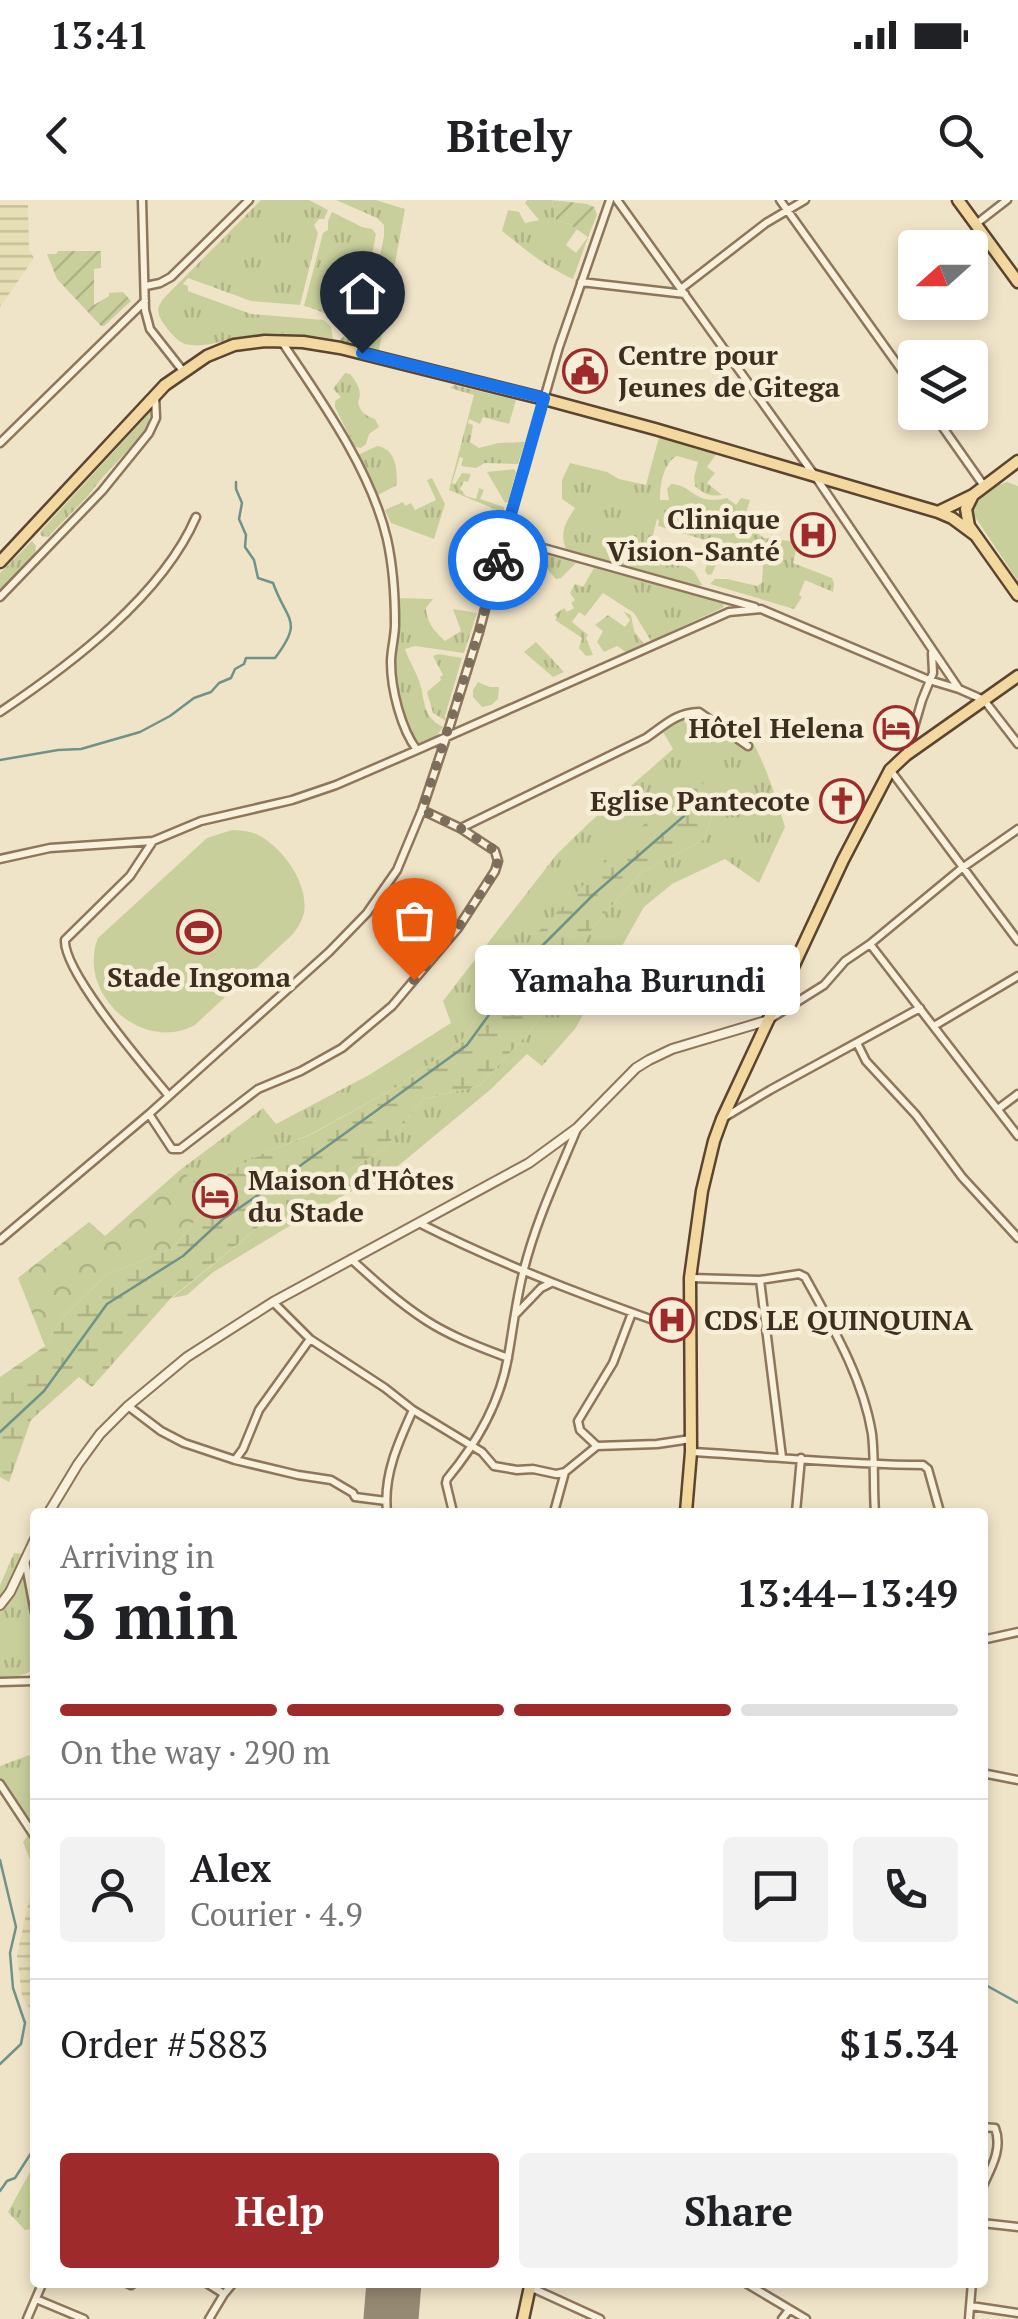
<!DOCTYPE html>
<meta charset="utf-8">
<style>
:root{--surface:#fff;--page:#f2f2f2;--text:#202124;--muted:#757577;--line:#e0e0e0;--accent:#9e2a2b}
body{margin:0;font-family:"PT Serif",serif;background:var(--page);color:var(--text);height:100vh;display:flex;flex-direction:column;font-size:38px;white-space:nowrap}
*{box-sizing:border-box;margin:0}
p{font-size:32px;color:var(--muted)}
.icon{flex:none;width:55px;height:55px;fill:none;stroke:currentColor;stroke-width:2;stroke-linecap:round;stroke-linejoin:round}
.map{position:relative;flex:1;overflow:hidden}
.details{position:absolute;left:30px;top:1308px;width:958px;height:780px;display:flex;flex-direction:column;background:var(--surface);border-radius:10px;box-shadow:0 5px 15px #0003}
.details>*{flex:none}
.needle{width:65px;rotate:249deg}
.controls{position:absolute;left:898px;top:30px;display:grid;gap:20px}
.controls a{display:grid;place-items:center;width:90px;height:90px;border-radius:10px;background:var(--surface);box-shadow:0 5px 15px #0003;font-size:50px}
.pin{position:absolute;display:grid;place-items:center;width:85px;height:85px;color:#fff;margin:-102px -42px;border-radius:50% 50% 50% 0;rotate:-45deg;box-shadow:0 0 10px #0007}
.pin .icon{rotate:45deg}
.courier{position:absolute;display:grid;place-items:center;width:100px;height:100px;margin:-50px;border:8px solid #1a73e8;border-radius:50%;background:#fff;color:#222;box-shadow:0 2px 12px #0007}
.bubble{position:absolute;height:70px;border-radius:10px;background:var(--surface);box-shadow:0 5px 15px #0003;font-size:32px;font-weight:800;line-height:70px;text-align:center}
.head em{font-style:normal;font-weight:800}
.head div{display:flex;flex-direction:column-reverse}
.head{display:flex;align-items:center;justify-content:space-between;height:170px;padding:0 30px}
h1{font-size:65px;font-weight:800;line-height:75px}
.bar{display:grid;grid-template-columns:repeat(4,1fr);gap:15px 10px;align-content:center;height:120px;padding:0 30px}
.bar i{height:12px;border-radius:8px;background:var(--line)}
.bar .current{background:var(--accent)}
.bar p{grid-column:span 4}
.line{display:flex;align-items:center;gap:25px;padding:0 30px;border-top:2px solid var(--line)}
.line div{flex:1}
.round{display:grid;place-items:center;flex:none;width:105px;height:105px;border-radius:10px;background:var(--page)}
.button{display:flex;gap:20px;margin-top:auto;padding:20px 30px}
.button a{flex:1;height:115px;border-radius:10px;background:var(--accent);color:#fff;font-size:40px;font-weight:800;line-height:115px;text-align:center}
.button a+a{background:var(--page);color:var(--text)}
.status{display:flex;justify-content:space-between;align-items:center;height:70px;padding:0 50px;background:var(--surface);direction:ltr}
.status svg{height:28px;fill:currentColor}
header{display:flex;justify-content:space-between;align-items:center;height:130px;padding:0 30px;background:var(--surface);font-size:45px;font-weight:800}
.map>svg:first-child{display:block}
.farmland{fill:url(#farmland-rules)}
.grass{fill:url(#grass-tufts)}
.forest{fill:url(#forest-crowns)}
.wetland{fill:url(#wetland-marsh)}
.park{fill:#c9cf9b}
.garden{fill:url(#garden-furrows)}
.lines{fill:none;stroke-linecap:round;stroke-linejoin:round}
.stream{stroke:#6f938a;stroke-width:2.5}
.runway{stroke:#968974;stroke-width:55}
.minor-casing{stroke:#8d765c;stroke-width:11}
.tertiary-casing{stroke:#8d765c;stroke-width:12}
.primary-casing{stroke:#5b4430;stroke-width:15}
.minor{stroke:#faf1dc;stroke-width:6}
.tertiary{stroke:#faf1dc;stroke-width:8}
.primary{stroke:#f3d9a0;stroke-width:10}
.done{stroke:#7c6e5b;stroke-width:10;stroke-dasharray:0 18}
.route{stroke:#1a73e8;stroke-width:12}
.labels{text-anchor:middle;stroke-width:9;stroke-linejoin:round;paint-order:stroke}
.poi-label{font-size:28px;font-weight:bold;fill:#3d2e20;stroke:#f7eed8;text-anchor:start}
</style>
<div class="status"><b>13:41</b><svg viewBox="0 0 49 12"><path d="M0 12V9h3v3zM5 12V6h3v6zM10 12V3h3v9zM15 12V0h3v12zM26 1h20v11H26zM47 4h2v5h-2z"/></svg></div>
<header><svg class="icon" aria-label="back" viewBox="0 0 24 24"><path d="M15 5l-7 7 7 7"/></svg>Bitely<svg class="icon" aria-label="search" viewBox="0 0 24 24"><circle cx="10" cy="10" r="6"/><path d="M15 15l6 6"/></svg></header>
<div class="map">
<svg width="1018" height="2119" viewBox="0 0 1018 2119">
<defs>
<pattern id="farmland-rules" width="6" height="5" patternUnits="userSpaceOnUse" patternTransform="scale(2.5)"><rect width="6" height="5" fill="#e6deb5"/><path d="M0 2.5h6" fill="none" stroke="#c6bf9b"/></pattern>
<pattern id="grass-tufts" width="24" height="20" patternUnits="userSpaceOnUse" patternTransform="scale(2.5)"><rect width="24" height="20" fill="#c9cf9b"/><path d="M3 7l-1-3M5 7V3M7 7l1-3M15 17l-1-3M17 17v-4M19 17l1-3" fill="none" stroke="#aeb285"/></pattern>
<pattern id="forest-crowns" width="20" height="18" patternUnits="userSpaceOnUse" patternTransform="scale(2.5)"><rect width="20" height="18" fill="#c9cf9b"/><path d="M2 6a3 3 0 1 1 6 0M12 15a3 3 0 1 1 6 0" fill="none" stroke="#aeb285"/></pattern>
<pattern id="wetland-marsh" width="20" height="14" patternUnits="userSpaceOnUse" patternTransform="scale(2.5)"><rect width="20" height="14" fill="#c9cf9b"/><path d="M1 5h8M5 5V1M11 12h8M15 12V8" fill="none" stroke="#aeb285"/></pattern>
<pattern id="garden-furrows" width="10" height="10" patternUnits="userSpaceOnUse" patternTransform="scale(2.5)"><rect width="10" height="10" fill="#c9cf9b"/><path d="M-1 1l2-2M0 10L10 0M9 11l2-2" fill="none" stroke="#aeb285"/></pattern>
</defs>
<rect width="100%" height="100%" fill="#f0e4c8"/>
<path class="farmland" d="M 0,5 L 28,5 L 29,50 L 34,58 L 0,107 Z
M 35,1673 L 35,1817 L 22,1796 L 17,1755 Z"/>
<path class="grass" d="M 261,0 L 309,0 L 328,10 L 324,19 L 319,19 L 314,25 L 318,33 L 300,105 L 251,101 L 188,78 L 183,84 L 188,86 L 188,91 L 251,114 L 324,120 L 331,127 L 333,139 C 304,134 275,131 247,136 C 227,139 205,149 185,144 C 176,141 162,124 159,115 C 157,107 159,107 162,100 Z
M 336,0 L 376,0 L 405,9 L 379,150 L 339,141 C 347,131 359,134 366,125 L 384,36 L 384,25 L 377,18 Z
M 527,0 L 552,0 L 556,20 L 569,24 L 577,29 L 566,45 L 576,53 L 588,37 L 573,79 C 544,66 526,50 502,31 L 508,10 L 519,12 L 525,23 L 539,20 L 525,3 Z
M 332,12 L 362,27 L 372,29 L 376,34 L 360,120 L 356,124 C 337,122 323,110 304,106 L 323,33 L 328,30 L 328,21 Z
M 345,173 L 350,174 C 357,182 363,192 358,202 C 360,212 366,216 375,219 L 379,227 L 369,234 L 366,244 L 361,248 L 355,247 L 335,207 L 335,201 L 341,197 L 333,189 Z
M 454,185 L 516,200 L 509,224 L 483,217 L 480,224 L 469,219 L 468,223 L 473,225 L 470,242 L 479,248 L 498,243 L 525,242 L 518,264 L 485,263 L 476,268 L 461,266 L 463,258 L 460,257 L 452,283 L 455,284 L 462,273 L 471,274 L 468,282 L 464,281 L 460,289 L 466,296 L 476,299 L 479,288 L 484,290 L 480,299 L 504,307 L 504,313 L 449,290 L 474,195 L 450,188 Z
M 151,211 L 147,228 L 141,236 L 101,279 L 88,296 L 48,337 L 41,336 L 40,332 Z
M 659,237 L 717,253 L 707,267 L 715,273 L 707,283 L 722,295 C 710,297 704,294 695,286 L 694,277 L 698,262 L 677,256 C 663,263 660,285 660,300 L 669,300 L 667,289 L 671,284 C 694,285 693,306 727,298 L 736,305 L 741,298 L 750,300 L 743,323 L 764,338 L 798,342 L 793,363 L 832,378 L 834,384 L 833,392 L 805,380 L 799,395 L 802,397 L 794,409 L 710,384 L 715,379 L 727,379 L 757,386 L 762,383 L 763,364 L 731,357 L 730,350 L 722,349 L 712,374 L 708,375 L 705,371 L 712,342 L 658,326 L 659,320 L 657,319 L 648,355 L 687,367 L 694,371 L 702,385 L 698,386 L 566,349 C 559,332 566,322 575,308 L 562,299 L 562,280 L 570,263 L 607,272 L 619,279 L 646,285 Z
M 377,246 C 396,249 397,268 397,285 L 378,295 L 358,255 Z
M 514,269 L 516,272 L 508,302 L 505,303 L 487,272 Z
M 432,278 L 445,304 L 434,339 L 391,323 L 385,310 L 403,302 L 405,306 L 411,303 L 415,310 L 436,300 L 427,280 Z
M 32,341 L 36,346 L 35,354 L 0,391 L 0,373 Z
M 515,346 L 576,363 L 561,378 L 556,379 L 544,365 L 521,377 Z
M 594,368 L 723,403 L 724,407 L 651,441 L 634,413 L 603,393 L 585,416 L 579,412 L 572,422 L 588,435 L 586,438 L 593,455 L 586,456 L 579,448 L 582,438 L 555,420 L 557,417 L 554,415 L 564,408 L 567,412 L 574,408 L 571,403 L 575,400 L 570,393 L 575,384 L 583,387 Z
M 398,398 L 433,399 L 426,408 C 426,422 435,432 445,441 L 461,431 L 453,409 L 477,413 L 464,453 L 415,446 L 405,449 C 409,462 418,474 421,487 C 425,505 424,517 443,527 L 435,538 L 419,544 C 386,514 398,439 398,398 Z
M 623,411 L 631,415 L 634,431 L 644,444 L 626,452 L 617,446 L 604,452 L 597,442 L 603,431 L 595,425 L 608,415 L 625,427 L 630,420 Z
M 536,442 L 564,472 L 553,477 L 524,452 Z
M 438,454 L 462,458 L 445,516 L 446,521 L 433,513 L 427,492 L 441,480 L 440,477 L 443,475 L 433,456 Z
M 478,482 L 490,487 L 499,487 L 498,499 L 491,505 L 482,507 L 473,497 L 473,490 Z
M 703,512 C 720,518 735,523 747,535 C 761,549 779,606 785,627 L 759,683 L 725,659 L 672,684 L 644,707 L 575,829 L 542,866 L 527,854 L 490,890 L 398,966 L 306,1016 L 212,1073 L 187,1095 L 172,1098 L 271,1017 L 385,948 L 423,899 L 479,886 L 532,829 L 595,724 L 641,673 L 705,639 L 714,609 L 520,751 L 460,843 L 395,888 L 309,935 L 260,955 L 223,975 L 215,996 L 180,970 L 263,908 L 276,924 L 369,875 L 451,823 L 443,801 L 557,654 L 589,623 L 673,549 L 663,532 L 680,519 Z
M 14,1353 L 35,1355 L 35,1470 L 0,1483 L 0,1385 Z
M 29,1555 L 35,1571 L 35,1673 L 23,1642 L 32,1630 L 0,1587 L 0,1566 Z
M 35,1963 L 35,2029 L 25,2030 L 8,2012 Z"/>
<path class="forest" d="M 180,970 L 215,996 L 173,1048 L 106,1075 L 63,1117 L 45,1146 L 18,1078 L 89,1022 L 105,1036 Z"/>
<path class="wetland" d="M 711,583 L 714,609 L 705,639 L 641,673 L 595,724 L 532,829 L 479,886 L 423,899 L 385,948 L 271,1017 L 171,1098 L 92,1187 L 79,1177 L 31,1220 L 9,1282 L 0,1277 L 0,1177 L 45,1146 L 63,1117 L 106,1075 L 173,1048 L 215,996 L 223,975 L 262,954 L 310,935 L 395,888 L 460,843 L 520,751 L 595,673 L 641,627 L 692,584 Z"/>
<path class="park" d="M 1007,282 L 1018,286 L 1018,381 L 973,314 C 974,298 992,287 1007,282 Z
M 232,630 C 241,630 248,631 256,634 C 282,646 309,683 304,713 C 302,721 298,727 293,734 L 195,825 C 142,854 76,793 98,738 L 207,638 Z"/>
<path class="garden" d="M 552,0 L 587,4 L 594,7 L 597,15 L 588,37 L 569,24 L 556,20 Z
M 58,51 L 101,51 L 101,68 L 94,69 L 94,105 L 109,96 L 109,93 L 123,92 L 131,101 L 104,126 L 101,126 L 57,79 L 47,54 L 56,54 Z"/>
<g class="lines">
<path class="stream" d="M 0,560 L 58,550 L 81,549 L 140,532 L 170,516 L 194,498 L 211,492 L 219,483 L 231,478 L 235,469 L 244,464 L 246,458 L 275,458 C 304,420 287,422 273,383 L 258,378 L 254,360 L 245,347 L 246,335 L 239,319 L 242,303 L 236,289 L 236,282
M 0,1232 L 44,1191 L 107,1104 L 183,1056 L 223,1019 L 286,976 L 467,845 L 531,757 L 594,694 L 706,597
M 0,1660 L 16,1727 L 10,1753 L 13,1788 L 25,1823 L 21,1844 L 0,1864
M 982,1783 L 1018,1803
M 0,1991 L 7,1981 L 15,1978 L 35,1947"/>
<path class="runway" d="M 391,2119 L 394,2082"/>
<g class="minor-casing">
<path id="minor" d="M 142,0 L 145,110 L 150,129 L 183,171
M 617,0 L 815,276 L 959,489 L 984,500 L 1018,544
M 780,0 L 915,189
M 976,24 L 1007,0
M 581,82 L 685,94
M 146,86 L 160,83 L 171,77 L 249,0
M 682,88 L 766,23 L 805,0
M 282,142 C 321,200 371,270 387,339 C 393,366 395,397 395,424 C 395,437 391,450 391,462 C 391,489 401,529 417,550
M 932,212 L 984,286
M 0,243 L 145,101
M 504,337 L 755,407
M 0,397 L 102,291 L 149,233 L 156,218 L 155,196
M 0,512 C 70,465 162,396 196,317
M 906,555 L 922,500 L 933,473 L 932,453
M 891,571 L 1018,741
M 461,628 L 646,538 C 665,525 675,513 699,512 L 748,546
M 153,641 L 130,676 L 65,740 C 63,772 145,867 168,895
M 0,659 L 50,648 L 153,641 L 201,621 L 292,600 L 336,585 L 417,550 L 729,412 L 761,409 L 929,480 L 959,489
M 870,744 L 1018,936
M 770,819 L 824,785 L 845,761 L 870,744 L 962,668 L 1018,629
M 934,826 L 1018,776
M 857,843 L 866,861 L 916,915 L 962,977 L 1018,1038
M 998,909 L 1018,894
M 149,914 L 172,949 L 180,949 L 258,889 L 301,871 L 342,848 L 392,806 L 458,728 L 495,671 L 498,661 L 495,651 L 460,628 L 422,610
M 725,917 L 770,890 L 920,808
M 419,1023 C 506,1067 598,1101 690,1133
M 0,1040 L 149,914 L 329,752 L 367,713 L 397,670 L 422,610 L 446,538 L 479,432 L 504,337 L 559,147 L 610,0
M 351,1059 C 375,1081 399,1103 427,1121 C 452,1137 480,1147 508,1158
M 691,1078 L 760,1080 L 799,1074 L 805,1077 C 832,1126 863,1178 872,1234 C 875,1260 873,1287 875,1312
M 760,1080 L 782,1257
M 273,1102 L 310,1139 L 385,1188 L 413,1210 L 482,1252 L 494,1266 L 517,1270 L 533,1269 L 556,1274 L 565,1272 L 554,1312
M 516,1114 L 541,1088 L 551,1083
M 128,1206 L 161,1231 L 184,1243 L 235,1260 L 298,1275 L 331,1280 L 353,1293 L 355,1297 L 386,1301
M 597,1246 L 580,1230 L 578,1221 L 613,1163 L 632,1113
M 691,1252 C 769,1256 846,1265 923,1265 L 928,1269 L 940,1312
M 235,1260 L 243,1249 L 259,1210 L 310,1139
M 565,1272 L 597,1246 L 657,1244 L 691,1239
M 387,1312 C 383,1276 398,1243 413,1210
M 453,1312 L 446,1283 L 447,1279 C 477,1243 500,1203 508,1157 C 513,1129 516,1101 523,1073 C 535,1023 557,977 577,929
M 796,1312 L 801,1258
M 25,1360 L 35,1413
M 982,1440 L 1018,1432
M 0,1482 L 35,1481
M 982,1573 L 1018,1580
M 0,1584 L 35,1637
M 982,1927 L 995,1928 C 1003,1949 991,1968 982,1988
M 982,2023 L 1018,2027
M 125,2082 L 131,2085 L 135,2082
M 205,2082 L 224,2094
M 744,2082 L 806,2119
M 530,2087 L 600,2119
M 36,2099 L 84,2119
M 971,2106 L 1018,2113
M 27,2119 L 43,2082
M 209,2119 L 224,2094 L 234,2082
M 782,2119 L 789,2110
M 969,2119 L 972,2082"/>
</g>
<g class="tertiary-casing">
<path id="tertiary" d="M 49,1312 L 78,1264 L 100,1234 L 128,1206 L 187,1157 L 273,1102 L 529,963 L 577,928 L 636,868 L 649,860 L 672,849 L 769,820
M 0,1405 L 10,1392 L 35,1339"/>
</g>
<g class="primary-casing">
<path id="primary" d="M 958,0 L 1018,82
M 973,295 L 966,309 L 969,326 L 1018,395
M 938,312 L 973,295 L 1018,261
M 0,362 L 165,185 L 207,156 L 234,145 L 265,141 L 303,142 L 340,148 L 544,199 L 655,229 L 938,312 L 952,318 L 975,335
M 686,1312 L 691,1252 L 690,1078 L 702,991 L 714,941 L 722,919 L 843,660 L 890,570 L 906,555 L 1018,476
M 523,2119 L 531,2082"/>
</g>
<use href="#minor" class="minor"/>
<use href="#tertiary" class="tertiary"/>
<use href="#primary" class="primary"/>
</g>
<g class="lines">
<path class="done" d="M 414,780 L 458,728 L 495,671 L 498,661 L 496,651 L 460,628 L 422,610 L 479,432 L 498,360"/>
<path class="route" d="M 362,153 L 544,198 L 498,360"/>
</g>
<defs>
<g id="civic-ring" transform="scale(2.25)"><circle r="9.5" fill="#f7eed8" stroke="#9e2a2b" stroke-width="1.5"/><path d="M-.6-6.5H3V-4.5H.6V-3L4-1V1h2V6H-6V1h2V-1L-.6-3ZM-1.2 2.5V6h2.4V2.5Z" fill="#9e2a2b"/></g>
<g id="hospital-ring" transform="scale(2.25)"><circle r="9.5" fill="#f7eed8" stroke="#9e2a2b" stroke-width="1.5"/><path d="M-5-5h3v3.5h4V-5h3V5h-3V1.5h-4V5h-3Z" fill="#9e2a2b"/></g>
<g id="hotel-ring" transform="scale(2.25)"><circle r="9.5" fill="#f7eed8" stroke="#9e2a2b" stroke-width="1.5"/><path d="M-6-4.5h1.5V1H6V5H4.5V3h-9V5H-6ZM-4 0a1.8 1.8 0 1 1 3.6 0ZM.5 0V-2.5h3Q6-2.5 6 0Z" fill="#9e2a2b"/></g>
<g id="church-ring" transform="scale(2.25)"><circle r="9.5" fill="#f7eed8" stroke="#9e2a2b" stroke-width="1.5"/><path d="M-1.2-6h2.4v3.5h3.3v2.4h-3.3V6h-2.4V-.1h-3.3v-2.4h3.3Z" fill="#9e2a2b"/></g>
<g id="stadium-ring" transform="scale(2.25)"><circle r="9.5" fill="#f7eed8" stroke="#9e2a2b" stroke-width="1.5"/><path d="M0-5a6.5 5 0 1 0 0 10a6.5 5 0 1 0 0-10ZM-3.5-1.8h7v3.6h-7Z" fill="#9e2a2b"/></g>
</defs>
<g fill-rule="evenodd">
<use href="#civic-ring" x="585" y="171"/>
<use href="#hospital-ring" x="813" y="335"/>
<use href="#hotel-ring" x="896" y="528"/>
<use href="#church-ring" x="842" y="601"/>
<use href="#stadium-ring" x="199" y="732"/>
<use href="#hotel-ring" x="215" y="996"/>
<use href="#hospital-ring" x="672" y="1120"/>
</g>
<g class="labels">
<g class="poi-label">
<text x="618" y="165">Centre pour<tspan x="618" dy="32">Jeunes de Gitega</tspan></text>
<text x="780" y="329" text-anchor="end">Clinique<tspan x="780" dy="32">Vision-Santé</tspan></text>
<text x="864" y="538" text-anchor="end">Hôtel Helena</text>
<text x="810" y="611" text-anchor="end">Eglise Pantecote</text>
<text x="199" y="787" text-anchor="middle">Stade Ingoma</text>
<text x="248" y="990">Maison d'Hôtes<tspan x="248" dy="32">du Stade</tspan></text>
<text x="704" y="1130">CDS LE QUINQUINA</text>
</g>
</g>
</svg>
<div class="controls">
<a><svg class="needle" viewBox="-14 -14 28 28"><path d="M0-13l5 13h-10z" fill="#e53935"/><path d="M0 13l5-13h-10z" fill="#757577"/></svg></a>
<a><svg class="icon" aria-label="layers" viewBox="0 0 24 24"><path d="M12 4l9 5-9 5-9-5zM3 14l9 5 9-5"/></svg></a>
</div>
<div class="pin" style="left:414px;top:780px;background:#ea580c"><svg class="icon" aria-label="bag" viewBox="0 0 24 24"><path d="M5 8h14l-1 12H6zM9 8a3 3 0 0 1 6 0"/></svg></div>
<div class="pin" style="left:362px;top:153px;background:#1f2937"><svg class="icon" aria-label="home" viewBox="0 0 24 24"><path d="M3 11l9-7 9 7M6 9v11h12V9"/></svg></div>
<div class="courier" style="left:498px;top:360px"><svg class="icon" aria-label="bike" viewBox="0 0 24 24"><circle cx="6" cy="16" r="4"/><circle cx="18" cy="16" r="4"/><path d="M6 16l4-8h5l3 8M10 8l3 8H6M13 5h3"/></svg></div>
<div class="bubble" style="left:475px;top:745px;width:325px">Yamaha Burundi</div>
<section class="details">
<div class="head"><div><h1>3 min</h1><p>Arriving in</p></div><em>13:44–13:49</em></div>
<div class="bar"><i class="current"></i><i class="current"></i><i class="current"></i><i></i><p>On the way · 290 m</p></div>
<div class="line" style="height:180px"><a class="round"><svg class="icon" aria-label="person" viewBox="0 0 24 24"><circle cx="12" cy="8" r="4"/><path d="M4 21q1-7 8-7t8 7"/></svg></a><div><b>Alex</b><p>Courier · 4.9</p></div><a class="round"><svg class="icon" aria-label="chat" viewBox="0 0 24 24"><path d="M4 5h16v11H9l-5 4z"/></svg></a><a class="round"><svg class="icon" aria-label="phone" viewBox="0 0 24 24"><path d="M5 4h4l2 5-3 2q2 4 5 5l2-3 5 2v4C11 20 4 13 5 4z"/></svg></a></div>
<div class="line" style="height:130px"><div>Order #5883</div><b>$15.34</b></div>
<div class="button"><a>Help</a><a>Share</a></div>
</section>
</div>
